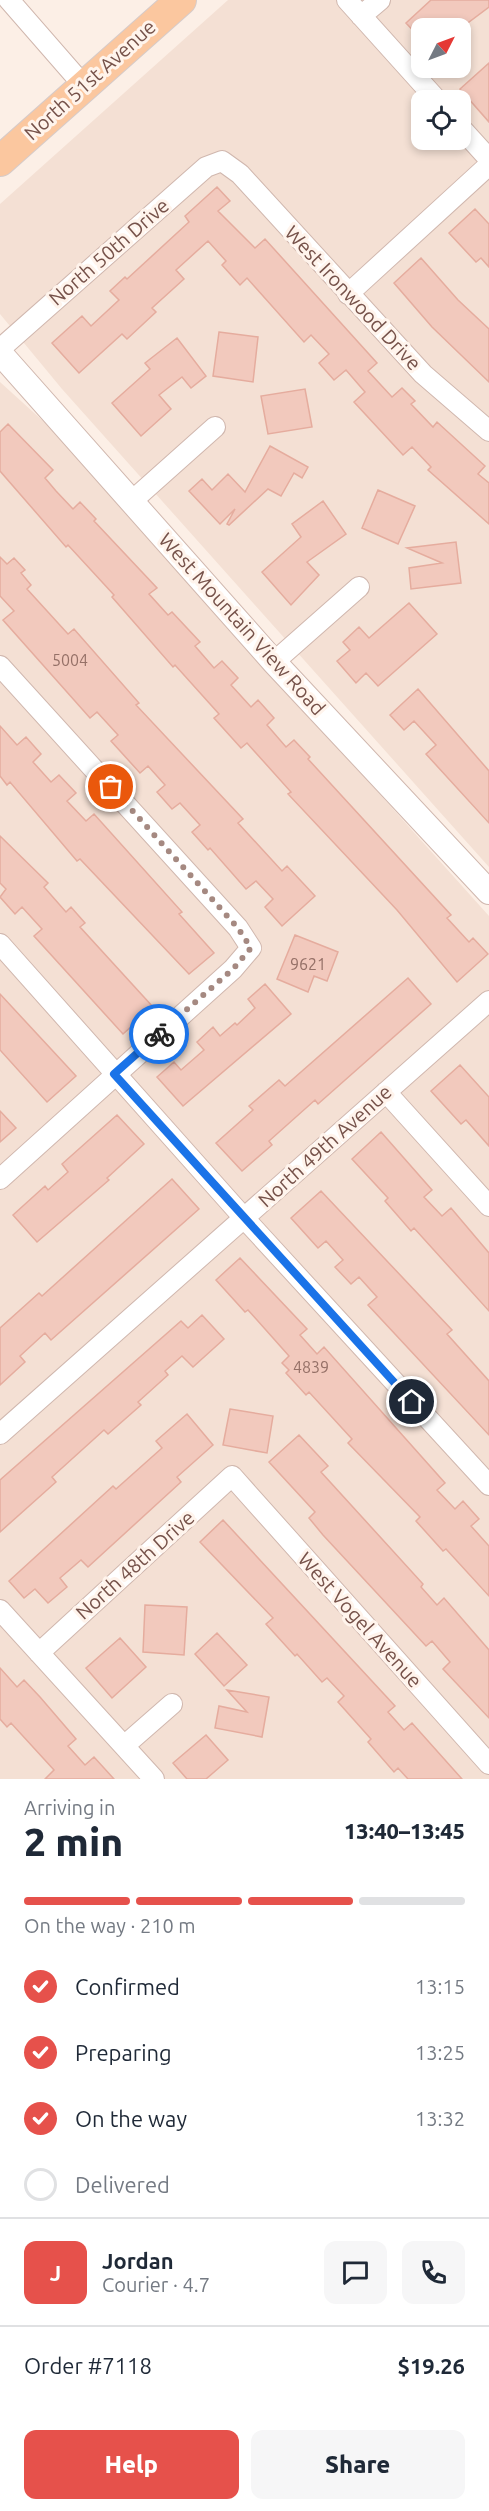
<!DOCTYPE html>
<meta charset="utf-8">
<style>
:root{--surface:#fff;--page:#f6f6f7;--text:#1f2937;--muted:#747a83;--line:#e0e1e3;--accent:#e6514b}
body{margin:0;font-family:Ubuntu,sans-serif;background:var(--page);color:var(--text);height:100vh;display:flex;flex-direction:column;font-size:22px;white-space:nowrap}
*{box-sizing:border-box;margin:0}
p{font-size:20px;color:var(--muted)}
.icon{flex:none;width:33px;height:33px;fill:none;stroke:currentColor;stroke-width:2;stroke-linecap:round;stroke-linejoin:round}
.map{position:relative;height:1779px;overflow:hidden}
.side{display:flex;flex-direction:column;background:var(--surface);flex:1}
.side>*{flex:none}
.needle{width:39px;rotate:48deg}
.controls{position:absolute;left:411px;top:18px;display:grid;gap:12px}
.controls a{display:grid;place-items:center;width:60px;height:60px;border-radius:12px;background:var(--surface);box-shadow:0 3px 9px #0003;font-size:30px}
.pin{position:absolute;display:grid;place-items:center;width:51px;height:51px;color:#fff;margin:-26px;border:3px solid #fff;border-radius:50%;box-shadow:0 2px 6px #0007}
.courier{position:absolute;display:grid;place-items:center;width:60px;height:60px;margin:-30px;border:4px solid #1a73e8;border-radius:50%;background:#fff;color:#222;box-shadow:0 2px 8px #0007}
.summary em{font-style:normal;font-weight:800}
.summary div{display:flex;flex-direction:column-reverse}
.summary{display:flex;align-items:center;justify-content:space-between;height:102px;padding:0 24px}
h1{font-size:39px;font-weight:800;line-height:45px}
.bar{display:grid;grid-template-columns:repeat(4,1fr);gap:9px 6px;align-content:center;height:72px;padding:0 24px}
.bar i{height:8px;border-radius:4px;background:var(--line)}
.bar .active{background:var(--accent)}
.bar p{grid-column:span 4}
.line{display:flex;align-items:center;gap:15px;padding:0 24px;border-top:2px solid var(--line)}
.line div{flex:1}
.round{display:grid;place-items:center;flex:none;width:63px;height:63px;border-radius:12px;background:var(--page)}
ol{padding:0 24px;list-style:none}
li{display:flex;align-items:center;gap:18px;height:66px}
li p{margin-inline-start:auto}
li .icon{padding:6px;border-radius:50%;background:var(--accent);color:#fff;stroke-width:4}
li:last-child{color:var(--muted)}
li i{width:33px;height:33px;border:3px solid var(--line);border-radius:50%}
.action{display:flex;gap:12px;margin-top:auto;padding:12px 24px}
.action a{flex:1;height:69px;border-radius:12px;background:var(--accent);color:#fff;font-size:24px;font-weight:800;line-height:69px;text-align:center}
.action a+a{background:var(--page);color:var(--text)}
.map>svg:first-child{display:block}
.residential{fill:#f4e0d4;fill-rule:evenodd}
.building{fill:#f2c9bd;stroke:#e5ac9e;stroke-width:1.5}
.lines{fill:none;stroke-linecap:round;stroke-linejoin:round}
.minor-casing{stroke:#d0b7ae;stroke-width:22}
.tertiary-casing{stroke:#d0b7ae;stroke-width:26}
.primary-casing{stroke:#d6cbc9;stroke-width:32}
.minor{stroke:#fff;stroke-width:20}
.tertiary{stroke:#fff;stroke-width:24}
.primary{stroke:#fbc79f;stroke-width:30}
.done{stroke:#a58981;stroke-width:6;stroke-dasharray:0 10.8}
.route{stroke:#1a73e8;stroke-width:8}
.labels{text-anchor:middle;stroke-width:6;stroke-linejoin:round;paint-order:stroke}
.number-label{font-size:16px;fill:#957067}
.street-label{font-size:20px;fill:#76524a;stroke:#fff4ec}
</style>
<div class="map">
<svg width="489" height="1779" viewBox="0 0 489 1779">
<rect width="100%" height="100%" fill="#fcefe6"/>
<path class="residential" d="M 228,0 L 489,0 L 489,867 L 62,389 L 0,314 L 0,204 ZM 422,28 L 460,28 L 460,68 L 422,68 ZM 422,100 L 460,100 L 460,140 L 422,140 Z
M 0,382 L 54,431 L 489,916 L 489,1779 L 0,1779 Z"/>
<path class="building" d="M 431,0 L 489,0 L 489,7 L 461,28 L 422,28 L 422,40 L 406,23 Z
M 489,63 L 489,122 L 460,89 Z
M 217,187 L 230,201 L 218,211 L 255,248 L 265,239 L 377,363 L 368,371 L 392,397 L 402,388 L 415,401 L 411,404 L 433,427 L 437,422 L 485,466 L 478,474 L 489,483 L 489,524 L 428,470 L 431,467 L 412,447 L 403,455 L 354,402 L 365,392 L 346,370 L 334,380 L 319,363 L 329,354 L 311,335 L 304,342 L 247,278 L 240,285 L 222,265 L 226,261 L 208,241 L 176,270 L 184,279 L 152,308 L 156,312 L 127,339 L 122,334 L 79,373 L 52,343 L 82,316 L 91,326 L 119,300 L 110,291 L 125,277 L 127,279 L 189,222 L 185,216 Z
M 475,209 L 489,224 L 489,267 L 481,258 L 476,262 L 449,233 Z
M 421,258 L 458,300 L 489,329 L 489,382 L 432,327 L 394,283 Z
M 219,332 L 258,337 L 253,382 L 213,376 Z
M 177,338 L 206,376 L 191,388 L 182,377 L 159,395 L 171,409 L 141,436 L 112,403 L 150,369 L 145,363 Z
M 305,389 L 312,427 L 268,434 L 261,396 Z
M 8,424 L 53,470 L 45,478 L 56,491 L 73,509 L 80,502 L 96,519 L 94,521 L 157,588 L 149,594 L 168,615 L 172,612 L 200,642 L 195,646 L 214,668 L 222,661 L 238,678 L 231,685 L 251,707 L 258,700 L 274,718 L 267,725 L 286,747 L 294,740 L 310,757 L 308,759 L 451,915 L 447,918 L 469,942 L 473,938 L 488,954 L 457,982 L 397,910 L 288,794 L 291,792 L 247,743 L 241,748 L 214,718 L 219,714 L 175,665 L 173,667 L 112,597 L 114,595 L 68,545 L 66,547 L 0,471 L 0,432 Z
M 270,446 L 308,467 L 302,478 L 294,473 L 281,496 L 268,489 L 229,525 L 227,524 L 235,509 L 220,524 L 189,491 L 202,479 L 212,490 L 228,474 L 245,492 Z
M 378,490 L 415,506 L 398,544 L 362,528 Z
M 323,501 L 346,534 L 307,562 L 319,575 L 291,605 L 262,572 L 301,537 L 292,524 Z
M 456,542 L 461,583 L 411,589 L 409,568 L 442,563 L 407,548 Z
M 0,557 L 7,564 L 14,558 L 25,570 L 21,573 L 31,585 L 27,589 L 68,634 L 74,629 L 139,703 L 136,705 L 243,819 L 238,823 L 282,871 L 287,866 L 315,896 L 282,926 L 265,907 L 273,899 L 256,881 L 246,889 L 210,848 L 208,850 L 192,832 L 200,825 L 180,803 L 172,809 L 157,792 L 165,785 L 148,766 L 140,773 L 111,741 L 118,735 L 97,712 L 90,718 L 3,620 L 14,611 L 0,596 Z
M 409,603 L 437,634 L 378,686 L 366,673 L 356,683 L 337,661 L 350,650 L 343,642 L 359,627 L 369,638 Z
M 418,689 L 489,771 L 489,823 L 426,754 L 436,745 L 414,721 L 404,730 L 390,715 Z
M 0,726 L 17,745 L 26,737 L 41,754 L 33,762 L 51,782 L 59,775 L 76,793 L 67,801 L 86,821 L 94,814 L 182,912 L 179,914 L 214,953 L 189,974 L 80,859 L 77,861 L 10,782 L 7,785 L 0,776 Z
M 0,836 L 48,883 L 44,887 L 66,912 L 71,907 L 85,923 L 80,927 L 153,1007 L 123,1034 L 34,936 L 42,929 L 22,907 L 15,914 L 0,897 L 6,889 L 0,883 Z
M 295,935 L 338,952 L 327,981 L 314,976 L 308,992 L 277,979 Z
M 408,978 L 431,1004 L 318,1104 L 315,1100 L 269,1141 L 272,1145 L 242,1171 L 216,1143 L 253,1110 L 249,1106 L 279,1080 L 285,1086 Z
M 265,984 L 291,1014 L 183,1106 L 157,1077 L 174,1062 L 181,1070 L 204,1050 L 197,1042 L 213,1027 L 220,1036 L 235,1023 L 237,1025 L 255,1008 L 248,999 Z
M 0,994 L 76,1076 L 47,1102 L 0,1050 Z
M 460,1065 L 489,1097 L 489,1146 L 466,1120 L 461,1124 L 431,1091 Z
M 0,1111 L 16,1128 L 0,1142 Z
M 117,1115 L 144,1144 L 107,1178 L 109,1180 L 37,1242 L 13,1215 L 45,1186 L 48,1190 L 68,1172 L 62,1164 Z
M 381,1132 L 432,1190 L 424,1197 L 442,1216 L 451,1208 L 489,1253 L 489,1311 L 414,1228 L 411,1231 L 385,1201 L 388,1198 L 352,1159 Z
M 172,1179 L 199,1209 L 51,1340 L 45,1333 L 20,1356 L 25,1362 L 0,1385 L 0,1328 L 39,1293 L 42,1296 Z
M 321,1191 L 452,1330 L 447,1334 L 489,1381 L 489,1435 L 368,1305 L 377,1297 L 359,1277 L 351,1284 L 335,1267 L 343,1260 L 326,1241 L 318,1248 L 291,1218 Z
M 240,1258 L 307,1329 L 300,1335 L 317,1354 L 324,1347 L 445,1483 L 437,1490 L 455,1509 L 463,1501 L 479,1519 L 471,1526 L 489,1546 L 489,1596 L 446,1549 L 443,1551 L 416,1521 L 420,1517 L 348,1443 L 352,1439 L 309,1392 L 306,1395 L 286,1373 L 289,1370 L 282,1363 L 289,1356 L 248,1310 L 245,1312 L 216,1280 Z
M 202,1315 L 224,1339 L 193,1367 L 182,1356 L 165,1371 L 168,1375 L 138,1402 L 141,1405 L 108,1434 L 104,1430 L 52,1477 L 56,1482 L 0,1532 L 0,1480 L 181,1321 L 188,1328 Z
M 230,1409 L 273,1416 L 267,1453 L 223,1445 Z
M 187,1414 L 213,1445 L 177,1477 L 181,1482 L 88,1567 L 81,1560 L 60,1578 L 67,1587 L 48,1603 L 35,1589 L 24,1598 L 9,1581 L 113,1486 L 116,1489 L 162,1448 L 156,1441 Z
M 299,1435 L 328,1466 L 321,1472 L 423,1584 L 421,1587 L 437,1605 L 444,1598 L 489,1650 L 489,1718 L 443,1669 L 450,1662 L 432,1641 L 426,1646 L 323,1535 L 309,1518 L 315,1512 L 269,1462 Z
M 223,1520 L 395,1706 L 388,1712 L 404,1730 L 412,1723 L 462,1779 L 408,1779 L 398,1768 L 394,1772 L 368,1742 L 371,1739 L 338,1702 L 344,1696 L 327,1678 L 322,1682 L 297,1654 L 295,1656 L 266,1624 L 273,1618 L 200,1542 Z
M 145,1605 L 187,1607 L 184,1655 L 143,1652 Z
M 217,1633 L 247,1665 L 224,1686 L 195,1654 Z
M 120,1638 L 146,1667 L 112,1698 L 86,1668 Z
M 0,1668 L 17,1687 L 24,1680 L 40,1697 L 76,1739 L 68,1746 L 85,1765 L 94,1757 L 114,1779 L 45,1779 L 54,1770 L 11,1723 L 7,1727 L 0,1719 Z
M 227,1690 L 269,1697 L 262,1737 L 215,1728 L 219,1706 L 247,1712 Z
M 206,1735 L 228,1760 L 206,1779 L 187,1779 L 173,1763 Z"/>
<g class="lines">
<g class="minor-casing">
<path id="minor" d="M 9,0 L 84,86
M 347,0 L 437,100
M 361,16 L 380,0
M 460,127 L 489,159
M 348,294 L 489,165
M 0,349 L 206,167 L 222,161 L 240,174 L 423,374 L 489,431
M 132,501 L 215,427
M 274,662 L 359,587
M 0,666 L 238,928 L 251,948 L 233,969 L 0,1179
M 0,944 L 244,1218 L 489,1485
M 386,1092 L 489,1206
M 0,1434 L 489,1001
M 0,1610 L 154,1779
M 39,1653 L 232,1476 L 489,1764
M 124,1746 L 172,1704"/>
</g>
<g class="tertiary-casing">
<path id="tertiary" d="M 0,353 L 274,662 L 489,892"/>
</g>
<g class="primary-casing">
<path id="primary" d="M 0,161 L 181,0"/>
</g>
<use href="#minor" class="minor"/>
<use href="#tertiary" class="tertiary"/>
<use href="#primary" class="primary"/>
</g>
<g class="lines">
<path class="done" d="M 111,787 L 238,928 L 251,948 L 233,969 L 159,1034"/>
<path class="route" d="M 159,1034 L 114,1074 L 412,1402"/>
</g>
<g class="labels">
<g class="number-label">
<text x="70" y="666">5004</text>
<text x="308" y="970">9621</text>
<text x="311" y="1373">4839</text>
</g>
<g class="street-label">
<text transform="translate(90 80) rotate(-42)" y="7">North 51st Avenue</text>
<text transform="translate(109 252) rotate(-41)" y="7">North 50th Drive</text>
<text transform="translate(353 298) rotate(47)" y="7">West Ironwood Drive</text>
<text transform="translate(242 624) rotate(48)" y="7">West Mountain View Road</text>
<text transform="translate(325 1146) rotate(-42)" y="7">North 49th Avenue</text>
<text transform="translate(135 1565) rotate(-42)" y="7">North 48th Drive</text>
<text transform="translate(360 1620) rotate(48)" y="7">West Vogel Avenue</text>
</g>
</g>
</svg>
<div class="controls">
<a><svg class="needle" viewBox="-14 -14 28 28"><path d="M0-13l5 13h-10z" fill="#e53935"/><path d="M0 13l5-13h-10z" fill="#747a83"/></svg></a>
<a><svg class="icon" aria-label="locate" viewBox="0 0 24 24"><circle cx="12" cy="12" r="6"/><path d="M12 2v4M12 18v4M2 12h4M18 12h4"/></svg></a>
</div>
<div class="pin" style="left:111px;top:787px;background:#ea580c"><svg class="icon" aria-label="bag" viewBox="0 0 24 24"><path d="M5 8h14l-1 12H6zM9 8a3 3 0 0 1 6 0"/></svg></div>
<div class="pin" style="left:412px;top:1402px;background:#1f2937"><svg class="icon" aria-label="home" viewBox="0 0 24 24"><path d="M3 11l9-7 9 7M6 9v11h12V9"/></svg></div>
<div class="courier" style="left:159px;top:1034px"><svg class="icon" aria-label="bike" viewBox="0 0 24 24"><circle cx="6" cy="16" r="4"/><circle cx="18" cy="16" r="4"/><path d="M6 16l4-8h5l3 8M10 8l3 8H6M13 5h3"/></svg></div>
</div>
<section class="side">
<div class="summary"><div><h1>2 min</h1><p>Arriving in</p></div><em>13:40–13:45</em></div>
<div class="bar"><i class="active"></i><i class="active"></i><i class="active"></i><i></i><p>On the way · 210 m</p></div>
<ol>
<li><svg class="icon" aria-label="check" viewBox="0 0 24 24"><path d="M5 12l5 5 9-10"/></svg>Confirmed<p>13:15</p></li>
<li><svg class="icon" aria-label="check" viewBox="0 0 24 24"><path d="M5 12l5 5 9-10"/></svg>Preparing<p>13:25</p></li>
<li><svg class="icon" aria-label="check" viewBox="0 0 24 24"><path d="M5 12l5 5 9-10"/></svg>On the way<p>13:32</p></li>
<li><i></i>Delivered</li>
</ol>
<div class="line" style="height:108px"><b class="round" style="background:var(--accent);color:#fff">J</b><div><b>Jordan</b><p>Courier · 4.7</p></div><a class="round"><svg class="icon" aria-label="chat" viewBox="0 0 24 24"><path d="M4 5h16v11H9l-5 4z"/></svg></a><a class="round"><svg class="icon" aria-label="phone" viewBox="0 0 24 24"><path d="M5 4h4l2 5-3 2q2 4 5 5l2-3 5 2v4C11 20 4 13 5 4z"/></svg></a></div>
<div class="line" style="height:78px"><div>Order #7118</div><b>$19.26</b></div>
<div class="action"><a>Help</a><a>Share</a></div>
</section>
